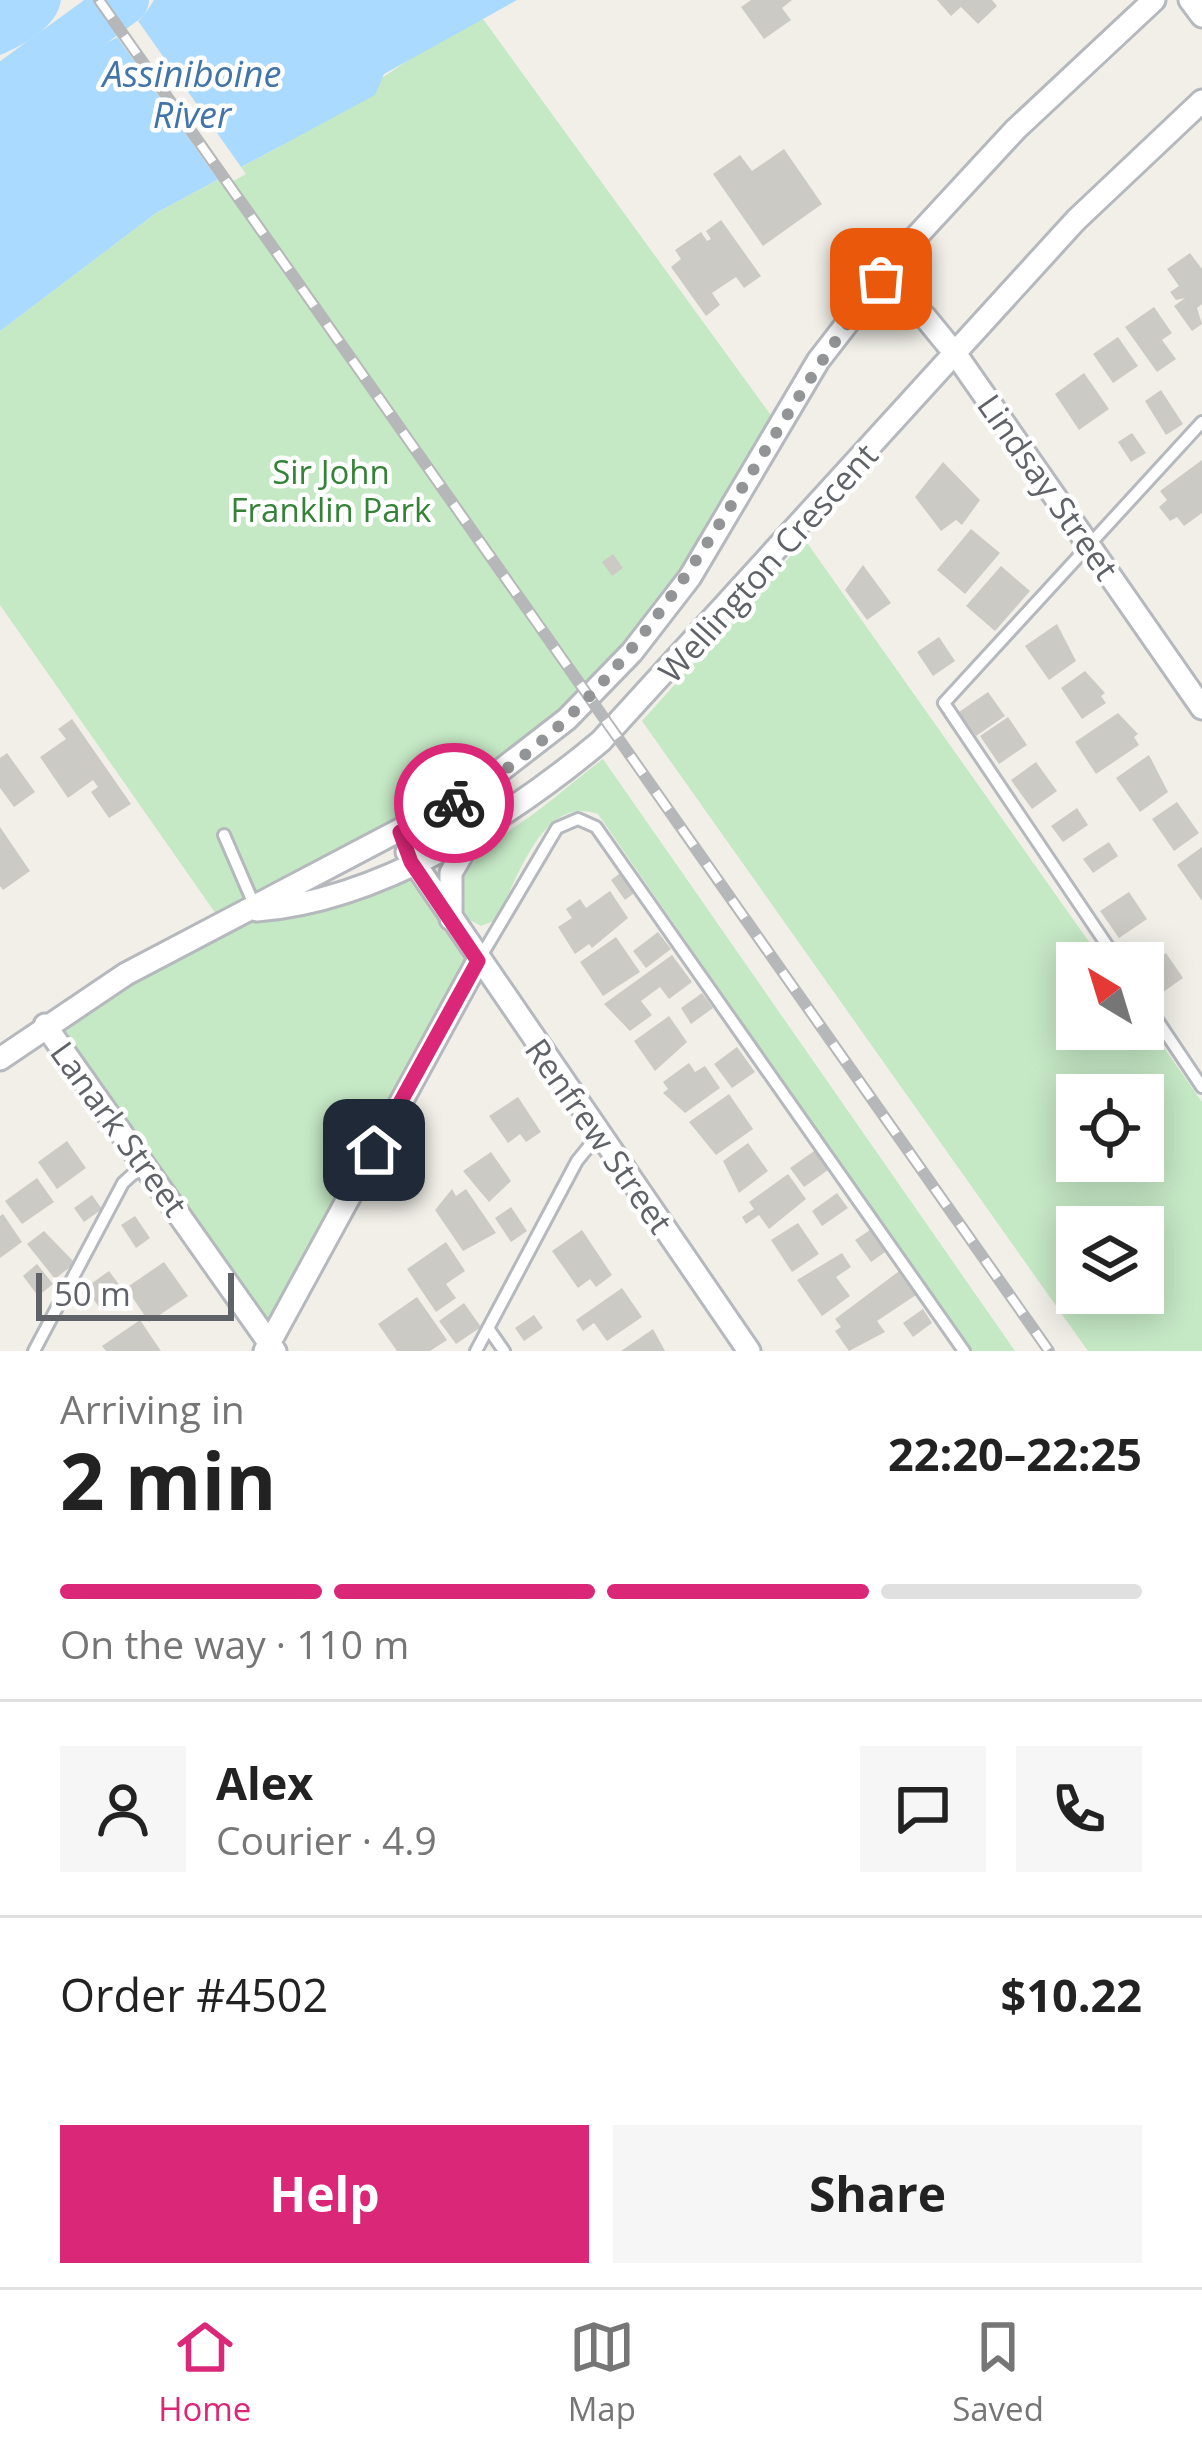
<!DOCTYPE html>
<meta charset="utf-8">
<style>
:root{--surface:#fff;--page:#f6f6f6;--text:#222;--muted:#767676;--line:#e0e0e0;--accent:#db2777}
body{margin:0;font-family:"Open Sans",sans-serif;background:var(--page);color:var(--text);height:100vh;display:flex;flex-direction:column;font-size:45px;white-space:nowrap}
*{box-sizing:border-box;margin:0}
p{font-size:39px;color:var(--muted)}
.icon{flex:none;width:66px;height:66px;fill:none;stroke:currentColor;stroke-width:2;stroke-linecap:round;stroke-linejoin:round}
.map{position:relative;height:1351px;overflow:hidden}
.panel{display:flex;flex-direction:column;background:var(--surface);flex:1}
.panel>*{flex:none}
.needle{width:78px;rotate:322deg}
.controls{position:absolute;left:1056px;top:942px;display:grid;gap:24px}
.controls a{display:grid;place-items:center;width:108px;height:108px;border-radius:0px;background:var(--surface);box-shadow:0 6px 30px #0003;font-size:60px}
.scale{position:absolute;left:36px;bottom:30px;width:198px;box-sizing:border-box;padding-left:12px;border:6px solid #5f6368;border-top:0;font-size:33px;line-height:42px;white-space:nowrap;color:#5f6368;-webkit-text-stroke:9px #fff;paint-order:stroke}
.pin{position:absolute;display:grid;place-items:center;width:102px;height:102px;color:#fff;margin:-51px;border-radius:24px;box-shadow:0 6px 18px #0006}
.courier{position:absolute;display:grid;place-items:center;width:120px;height:120px;margin:-60px;border:9px solid #db2777;border-radius:50%;background:#fff;color:#222;box-shadow:0 3px 15px #0007}
.summary em{font-style:normal;font-weight:700}
.summary div{display:flex;flex-direction:column-reverse}
.summary{display:flex;align-items:center;justify-content:space-between;height:204px;padding:0 60px}
h1{font-size:78px;font-weight:700;line-height:90px}
.bar{display:grid;grid-template-columns:repeat(4,1fr);gap:18px 12px;align-content:center;height:144px;padding:0 60px}
.bar i{height:15px;border-radius:9px;background:var(--line)}
.bar .on{background:var(--accent)}
.bar p{grid-column:span 4}
.line{display:flex;align-items:center;gap:30px;padding:0 60px;border-top:3px solid var(--line)}
.line div{flex:1}
.round{display:grid;place-items:center;flex:none;width:126px;height:126px;border-radius:0px;background:var(--page)}
.button{display:flex;gap:24px;margin-top:auto;padding:24px 60px}
.button a{flex:1;height:138px;border-radius:0px;background:var(--accent);color:#fff;font-size:48px;font-weight:700;line-height:138px;text-align:center}
.button a+a{background:var(--page);color:var(--text)}
.menu{display:flex;justify-content:space-around;align-items:center;height:168px;border-top:3px solid var(--line);background:var(--surface);font-size:33px;color:var(--muted)}
.menu a{display:grid;justify-items:center;gap:6px}
.menu .on{color:var(--accent)}
.map>svg:first-child{display:block}
.green{fill:#c5e8c5;fill-rule:evenodd}
.water{fill:#aadaff}
.pier{fill:#f1efe8}
.lines{fill:none;stroke-linecap:round;stroke-linejoin:round}
.river{stroke:#aadaff;stroke-width:48}
.building{fill:#cccac5}
.service-casing{stroke:#b5b8bc;stroke-width:16}
.minor-casing{stroke:#b5b8bc;stroke-width:27}
.service{stroke:#fff;stroke-width:10}
.minor{stroke:#fff;stroke-width:21}
.rail-casing{stroke:#b6b7b8;stroke-width:12}
.rail{stroke:#fff;stroke-width:8;stroke-dasharray:22;stroke-linecap:butt}
.done{stroke:#929495;stroke-width:12;stroke-dasharray:0 21.6}
.route{stroke:#db2777;stroke-width:15}
.labels{text-anchor:middle;stroke-width:9;stroke-linejoin:round;paint-order:stroke}
.park-label{font-size:33px;fill:#348238;stroke:#fff}
.street-label{font-size:33px;fill:#5f6368;stroke:#fff}
.water-label{font-size:36px;font-style:italic;fill:#4174aa;stroke:#fff}
</style>
<div class="map">
<svg width="1202" height="1351" viewBox="0 0 1202 1351">
<rect width="100%" height="100%" fill="#f1efe8"/>
<path class="green" d="M 483,19 L 778,425 L 690,577 L 538,745 L 258,908 L 411,862 L 478,961 L 269,1344 L 45,1025 L 223,924 L 0,605 L 0,331 L 156,213 L 279,147 L 446,35 Z
M 805,540 L 1104,963 L 1077,963 L 1077,1029 L 1143,1029 L 1143,1018 L 1202,1102 L 1202,1351 L 1088,1351 L 642,721 ZM 1077,1095 L 1143,1095 L 1143,1161 L 1077,1161 ZM 1077,1227 L 1143,1227 L 1143,1293 L 1077,1293 Z
M 603,759 L 1015,1351 L 969,1351 L 598,814 C 542,794 517,881 496,920 L 481,926 L 468,919 C 440,868 503,837 536,812 C 559,795 580,776 603,759 Z"/>
<path class="water" d="M 0,0 L 61,0 C 58,26 23,46 0,55 Z
M 154,0 L 517,0 L 384,74 L 375,95 L 156,213 L 0,331 L 0,96 C 25,86 45,71 69,59 C 105,43 133,37 154,0 Z"/>
<path class="pier" d="M 136,18 L 246,174 L 223,187 L 115,34 Z"/>
<g class="lines">
<path class="river" d="M 0,91 L 125,0"/>
</g>
<path class="building" d="M 751,0 L 792,0 L 782,8 L 791,20 L 764,39 L 741,7 Z
M 937,0 L 992,0 L 997,6 L 978,24 L 961,7 L 951,16 Z
M 784,149 L 822,204 L 763,246 L 713,174 L 740,155 L 752,171 Z
M 721,220 L 761,276 L 744,288 L 736,277 L 712,293 L 720,305 L 706,316 L 671,267 L 681,259 L 675,250 L 701,232 L 707,241 L 711,239 L 706,231 Z
M 1190,253 L 1202,269 L 1202,304 L 1197,308 L 1202,324 L 1192,331 L 1174,306 L 1185,298 L 1176,300 L 1170,292 L 1179,286 L 1167,269 Z
M 1154,307 L 1172,333 L 1162,340 L 1176,359 L 1157,372 L 1125,327 Z
M 1118,337 L 1138,366 L 1113,383 L 1093,354 Z
M 1084,373 L 1109,409 L 1079,430 L 1055,394 Z
M 1161,390 L 1183,424 L 1166,435 L 1145,401 Z
M 1132,433 L 1146,453 L 1131,462 L 1118,442 Z
M 1202,460 L 1202,513 L 1184,526 L 1177,517 L 1170,521 L 1159,507 L 1167,500 L 1160,491 Z
M 943,462 L 980,500 L 962,525 L 956,520 L 941,531 L 915,497 Z
M 971,529 L 1000,553 L 965,594 L 937,570 Z
M 613,554 L 623,568 L 612,576 L 602,562 Z
M 863,565 L 891,603 L 867,620 L 845,590 Z
M 1001,566 L 1030,591 L 995,631 L 966,606 Z
M 1057,624 L 1076,661 L 1049,680 L 1025,646 Z
M 939,637 L 955,661 L 933,676 L 917,652 Z
M 1085,671 L 1105,693 L 1101,696 L 1106,703 L 1082,719 L 1061,688 Z
M 988,692 L 1005,716 L 976,736 L 959,712 Z
M 1118,713 L 1138,734 L 1134,737 L 1139,745 L 1096,774 L 1075,742 Z
M 1008,717 L 1027,745 L 999,764 L 980,736 Z
M 72,719 L 131,804 L 109,818 L 91,792 L 98,787 L 93,780 L 68,798 L 40,757 L 66,739 L 58,729 Z
M 7,753 L 35,792 L 14,807 L 0,788 L 0,758 Z
M 1149,755 L 1168,792 L 1140,812 L 1116,778 Z
M 1036,762 L 1057,791 L 1032,809 L 1011,780 Z
M 1177,802 L 1199,833 L 1174,851 L 1152,819 Z
M 1077,808 L 1088,825 L 1063,842 L 1051,826 Z
M 0,827 L 30,871 L 3,890 L 0,886 Z
M 1109,842 L 1118,856 L 1093,873 L 1083,859 Z
M 1202,847 L 1202,901 L 1177,865 Z
M 623,871 L 637,891 L 625,900 L 611,880 Z
M 610,891 L 628,918 L 592,948 L 589,944 L 575,954 L 558,927 L 572,918 L 566,909 L 580,899 L 586,908 Z
M 1129,892 L 1147,919 L 1119,938 L 1100,911 Z
M 658,932 L 671,949 L 646,968 L 633,951 Z
M 616,937 L 640,972 L 603,996 L 580,962 Z
M 1166,953 L 1183,978 L 1159,995 L 1143,969 Z
M 672,955 L 692,982 L 669,999 L 660,987 L 641,1001 L 652,1015 L 630,1031 L 604,1004 Z
M 702,993 L 713,1008 L 691,1024 L 681,1008 Z
M 669,1016 L 687,1042 L 655,1071 L 634,1041 Z
M 737,1047 L 755,1072 L 732,1088 L 714,1064 Z
M 689,1063 L 695,1072 L 705,1066 L 720,1088 L 685,1113 L 663,1093 L 668,1089 L 663,1082 Z
M 729,1094 L 753,1129 L 716,1155 L 689,1122 Z
M 518,1097 L 541,1132 L 526,1142 L 520,1134 L 508,1143 L 489,1116 Z
M 67,1141 L 86,1168 L 57,1189 L 38,1162 Z
M 748,1143 L 768,1171 L 739,1193 L 723,1161 Z
M 817,1149 L 831,1168 L 804,1187 L 790,1168 Z
M 491,1152 L 511,1181 L 489,1202 L 463,1171 Z
M 788,1174 L 806,1199 L 769,1229 L 759,1215 L 746,1224 L 742,1217 L 754,1209 L 749,1202 Z
M 37,1178 L 54,1202 L 22,1224 L 5,1201 Z
M 452,1189 L 456,1196 L 466,1189 L 496,1233 L 463,1251 L 435,1210 Z
M 837,1193 L 848,1208 L 822,1226 L 812,1211 Z
M 92,1195 L 102,1209 L 84,1222 L 74,1208 Z
M 511,1207 L 527,1231 L 511,1242 L 495,1218 Z
M 3,1214 L 22,1242 L 0,1258 L 0,1216 Z
M 135,1216 L 150,1238 L 136,1248 L 121,1225 Z
M 798,1223 L 819,1254 L 792,1272 L 771,1240 Z
M 873,1228 L 888,1250 L 871,1262 L 855,1240 Z
M 582,1230 L 612,1275 L 596,1287 L 590,1279 L 578,1288 L 552,1251 Z
M 44,1231 L 75,1263 L 55,1279 L 27,1244 Z
M 446,1242 L 465,1271 L 446,1284 L 456,1298 L 436,1312 L 407,1269 Z
M 842,1253 L 851,1267 L 836,1277 L 850,1296 L 822,1316 L 797,1280 Z
M 164,1262 L 188,1296 L 149,1322 L 126,1288 Z
M 37,1264 L 53,1284 L 38,1296 L 23,1276 Z
M 902,1269 L 919,1293 L 877,1321 L 885,1332 L 849,1351 L 835,1331 L 841,1327 L 835,1319 Z
M 109,1271 L 126,1294 L 102,1311 L 85,1288 Z
M 622,1288 L 642,1317 L 607,1341 L 594,1323 L 583,1331 L 576,1320 Z
M 417,1297 L 447,1340 L 430,1351 L 397,1351 L 378,1324 Z
M 464,1303 L 481,1327 L 456,1344 L 439,1321 Z
M 923,1309 L 932,1323 L 913,1337 L 903,1323 Z
M 534,1315 L 543,1328 L 524,1341 L 515,1328 Z
M 140,1320 L 161,1351 L 106,1351 L 102,1346 Z
M 653,1329 L 665,1351 L 621,1351 Z"/>
<g class="lines">
<g class="service-casing">
<path id="service" d="M 224,835 L 256,909
M 480,958 L 557,828 L 578,819 L 596,827 L 964,1351
M 1119,963 L 944,703 L 1202,422
M 1143,999 L 1202,1087
M 488,1328 L 504,1351
M 34,1351 L 123,1183 L 144,1164
M 476,1351 L 577,1161 L 599,1134"/>
</g>
<g class="minor-casing">
<path id="minor" d="M 1190,0 L 1202,16
M 881,279 L 925,317 L 957,356 L 1202,708
M 407,852 L 749,1351
M 257,910 C 379,901 509,818 601,741 L 1076,220 L 1202,101
M 451,919 L 451,873 L 472,837
M 45,1025 L 275,1351
M 0,1059 L 126,974 L 474,791 L 567,719 L 632,652 L 690,577 L 818,361 L 904,250 L 1016,129 L 1154,0
M 265,1351 L 478,961"/>
</g>
<use href="#service" class="service"/>
<use href="#minor" class="minor"/>
<g class="rail-casing">
<path id="rail" d="M 99,0 L 1049,1351"/>
</g>
<use href="#rail" class="rail"/>
</g>
<g class="lines">
<path class="done" d="M 454,803 C 669,678 736,464 881,279"/>
<path class="route" d="M 374,1150 L 478,961 L 411,862 L 400,832 L 454,803"/>
</g>
<g class="labels">
<g class="park-label">
<text x="331" y="484">Sir John<tspan x="331" dy="38">Franklin Park</tspan></text>
</g>
<g class="street-label">
<text transform="translate(1048 487) rotate(55)" y="12">Lindsay Street</text>
<text transform="translate(768 563) rotate(-48)" y="12">Wellington Crescent</text>
<text transform="translate(119 1129) rotate(54)" y="12">Lanark Street</text>
<text transform="translate(599 1136) rotate(55)" y="12">Renfrew Street</text>
</g>
<g class="water-label">
<text x="192" y="87">Assiniboine<tspan x="192" dy="41">River</tspan></text>
</g>
</g>
</svg>
<div class="controls">
<a><svg class="needle" viewBox="-14 -14 28 28"><path d="M0-13l5 13h-10z" fill="#e53935"/><path d="M0 13l5-13h-10z" fill="#767676"/></svg></a>
<a><svg class="icon" aria-label="locate" viewBox="0 0 24 24"><circle cx="12" cy="12" r="6"/><path d="M12 2v4M12 18v4M2 12h4M18 12h4"/></svg></a>
<a><svg class="icon" aria-label="layers" viewBox="0 0 24 24"><path d="M12 4l9 5-9 5-9-5zM3 14l9 5 9-5"/></svg></a>
</div>
<div class="scale">50 m</div>
<div class="pin" style="left:881px;top:279px;background:#ea580c"><svg class="icon" aria-label="bag" viewBox="0 0 24 24"><path d="M5 8h14l-1 12H6zM9 8a3 3 0 0 1 6 0"/></svg></div>
<div class="pin" style="left:374px;top:1150px;background:#1f2937"><svg class="icon" aria-label="home" viewBox="0 0 24 24"><path d="M3 11l9-7 9 7M6 9v11h12V9"/></svg></div>
<div class="courier" style="left:454px;top:803px"><svg class="icon" aria-label="bike" viewBox="0 0 24 24"><circle cx="6" cy="16" r="4"/><circle cx="18" cy="16" r="4"/><path d="M6 16l4-8h5l3 8M10 8l3 8H6M13 5h3"/></svg></div>
</div>
<section class="panel">
<div class="summary"><div><h1>2 min</h1><p>Arriving in</p></div><em>22:20–22:25</em></div>
<div class="bar"><i class="on"></i><i class="on"></i><i class="on"></i><i></i><p>On the way · 110 m</p></div>
<div class="line" style="height:216px"><a class="round"><svg class="icon" aria-label="person" viewBox="0 0 24 24"><circle cx="12" cy="8" r="4"/><path d="M4 21q1-7 8-7t8 7"/></svg></a><div><b>Alex</b><p>Courier · 4.9</p></div><a class="round"><svg class="icon" aria-label="chat" viewBox="0 0 24 24"><path d="M4 5h16v11H9l-5 4z"/></svg></a><a class="round"><svg class="icon" aria-label="phone" viewBox="0 0 24 24"><path d="M5 4h4l2 5-3 2q2 4 5 5l2-3 5 2v4C11 20 4 13 5 4z"/></svg></a></div>
<div class="line" style="height:156px"><div>Order #4502</div><b>$10.22</b></div>
<div class="button"><a>Help</a><a>Share</a></div>
</section>
<nav class="menu">
<a class="on"><svg class="icon" aria-label="home" viewBox="0 0 24 24"><path d="M3 11l9-7 9 7M6 9v11h12V9"/></svg>Home</a>
<a><svg class="icon" aria-label="map" viewBox="0 0 24 24"><path d="M3 6l6-2 6 2 6-2v14l-6 2-6-2-6 2zM9 4v14M15 6v14"/></svg>Map</a>
<a><svg class="icon" aria-label="saved" viewBox="0 0 24 24"><path d="M7 4h10v16l-5-4-5 4z"/></svg>Saved</a>
</nav>
